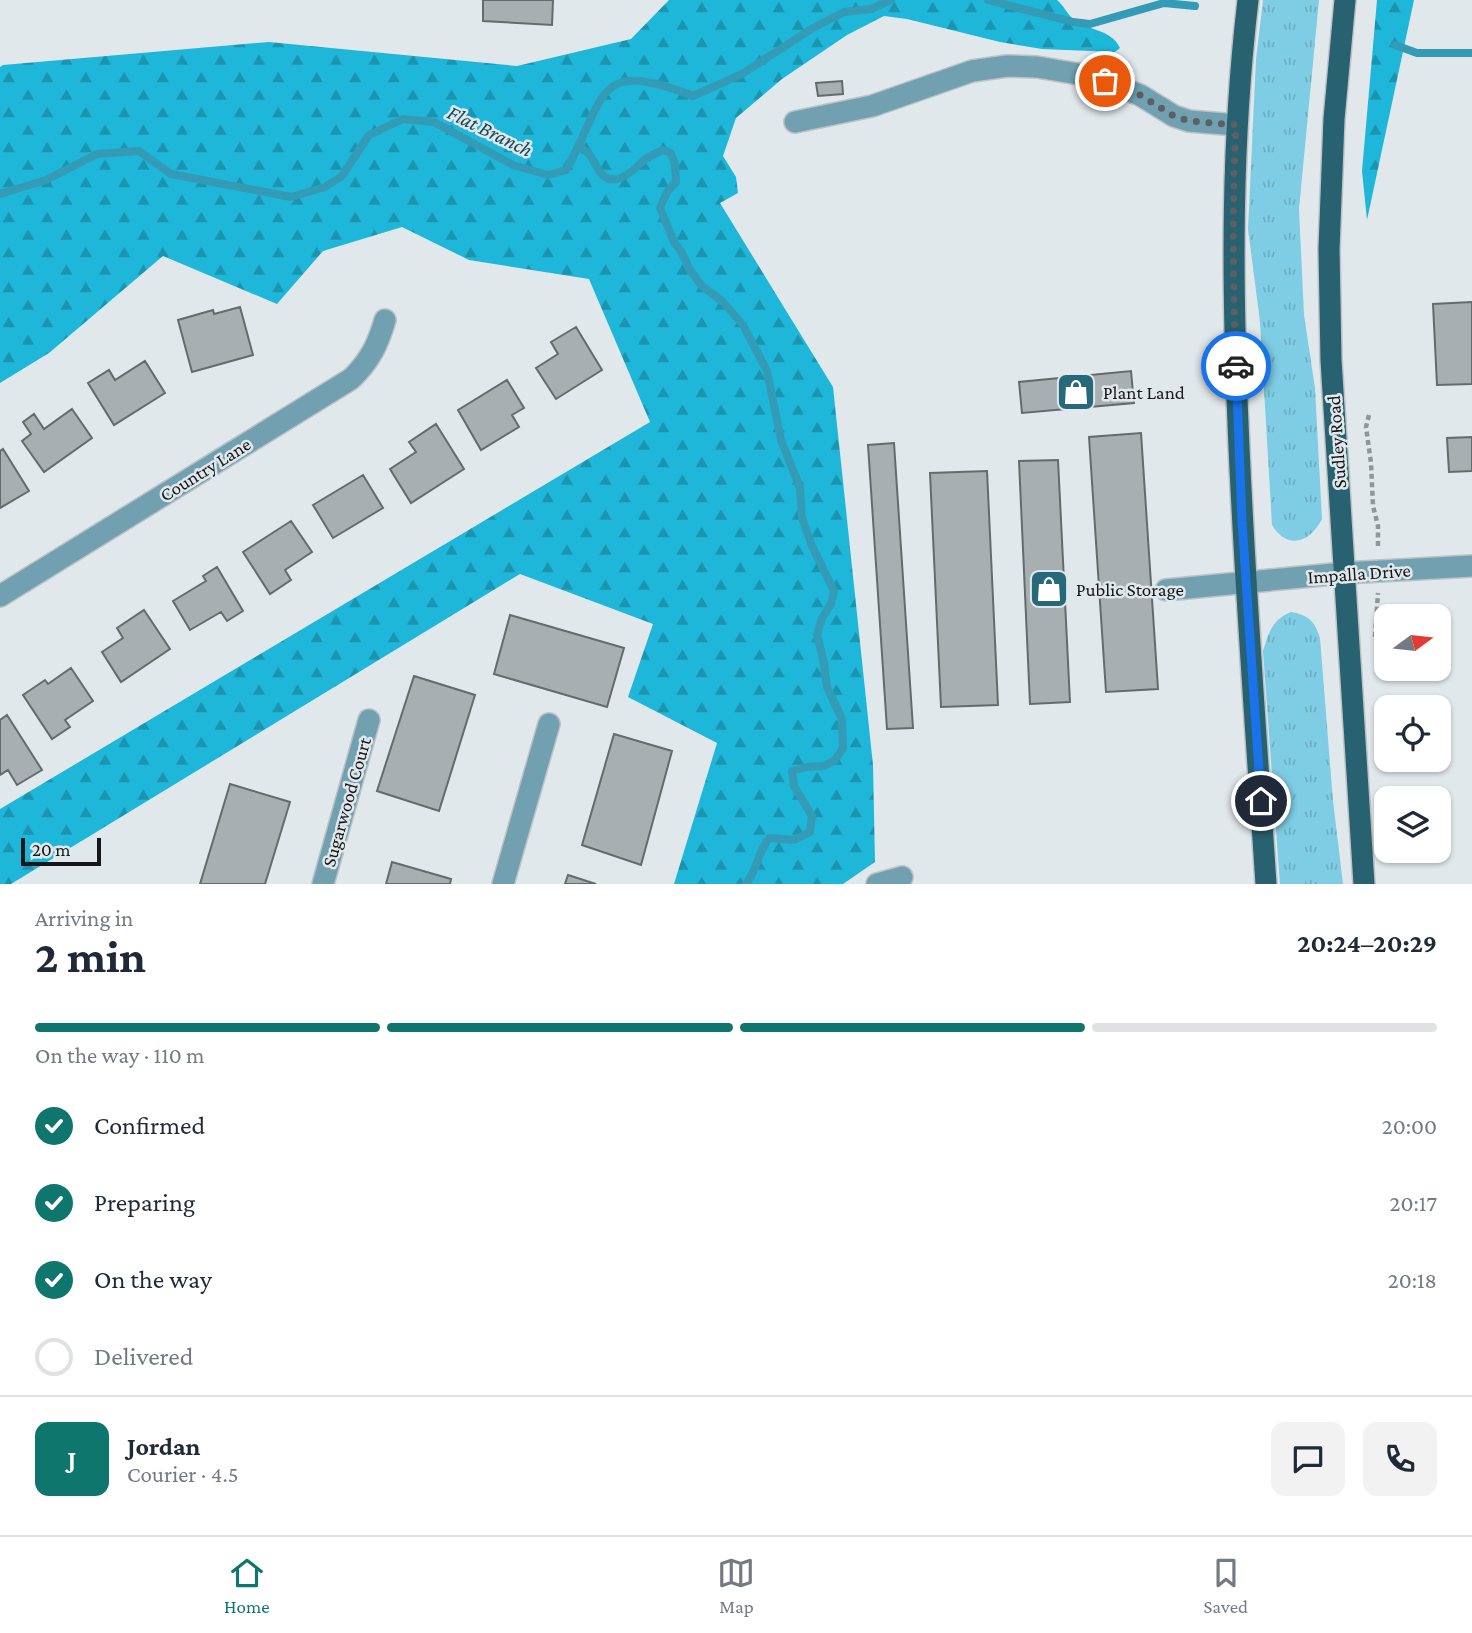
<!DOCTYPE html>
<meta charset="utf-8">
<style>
:root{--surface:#fff;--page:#f2f2f3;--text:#1f2937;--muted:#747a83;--line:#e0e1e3;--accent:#0f766e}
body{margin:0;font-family:"Crimson Pro",serif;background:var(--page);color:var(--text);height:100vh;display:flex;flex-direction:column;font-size:26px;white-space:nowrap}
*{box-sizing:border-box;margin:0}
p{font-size:23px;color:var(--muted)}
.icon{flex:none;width:38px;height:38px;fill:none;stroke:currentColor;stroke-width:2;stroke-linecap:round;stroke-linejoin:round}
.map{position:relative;height:884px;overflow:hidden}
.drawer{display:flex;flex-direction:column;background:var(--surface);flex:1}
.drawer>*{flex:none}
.needle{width:46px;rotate:75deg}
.fabs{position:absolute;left:1374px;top:604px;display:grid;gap:14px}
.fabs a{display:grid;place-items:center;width:77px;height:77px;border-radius:14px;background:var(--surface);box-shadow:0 2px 5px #0004;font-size:35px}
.scale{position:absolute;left:21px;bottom:18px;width:80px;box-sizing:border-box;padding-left:7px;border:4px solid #151718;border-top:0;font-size:19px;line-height:24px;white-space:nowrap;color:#151718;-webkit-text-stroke:5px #e1e8eb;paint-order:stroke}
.pin{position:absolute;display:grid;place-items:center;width:60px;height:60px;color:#fff;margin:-30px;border:4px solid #fff;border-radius:50%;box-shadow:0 2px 7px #0007}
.courier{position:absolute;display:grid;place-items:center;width:70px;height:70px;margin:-35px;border:5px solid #1a73e8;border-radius:50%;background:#fff;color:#222;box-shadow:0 2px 9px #0007}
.headline em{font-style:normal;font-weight:700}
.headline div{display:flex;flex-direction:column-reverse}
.headline{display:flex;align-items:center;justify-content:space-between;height:119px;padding:0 35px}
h1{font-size:46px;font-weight:700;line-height:52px}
.bar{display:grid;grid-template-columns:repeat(4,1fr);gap:10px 7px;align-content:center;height:84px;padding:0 35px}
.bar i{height:9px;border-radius:5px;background:var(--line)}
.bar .on{background:var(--accent)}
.bar p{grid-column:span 4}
.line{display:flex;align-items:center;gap:18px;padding:0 35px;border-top:2px solid var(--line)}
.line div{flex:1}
.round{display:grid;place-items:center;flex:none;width:74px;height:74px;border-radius:14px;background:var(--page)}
ol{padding:0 35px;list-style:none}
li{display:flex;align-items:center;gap:21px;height:77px}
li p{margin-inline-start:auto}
li .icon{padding:7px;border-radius:50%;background:var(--accent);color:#fff;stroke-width:4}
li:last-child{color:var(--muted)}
li i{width:38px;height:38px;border:4px solid var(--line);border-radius:50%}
.tabs{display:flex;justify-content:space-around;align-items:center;height:98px;border-top:2px solid var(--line);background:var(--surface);font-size:19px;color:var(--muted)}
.tabs a{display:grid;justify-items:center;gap:4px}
.tabs .on{color:var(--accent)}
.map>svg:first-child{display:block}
.grass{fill:url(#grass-tufts)}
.forest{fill:url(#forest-firs)}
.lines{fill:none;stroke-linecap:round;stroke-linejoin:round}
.stream{stroke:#339bb5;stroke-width:8}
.building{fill:#a7afb1;stroke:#646b6d;stroke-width:2}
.minor-casing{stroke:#bcc2c5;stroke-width:24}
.major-casing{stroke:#bcc2c5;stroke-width:24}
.path{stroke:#909597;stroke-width:4.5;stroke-dasharray:5 3.5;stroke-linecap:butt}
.minor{stroke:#71a1b0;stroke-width:21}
.major{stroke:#286170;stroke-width:21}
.done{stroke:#5c6062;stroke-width:7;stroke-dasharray:0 12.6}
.route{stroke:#1a73e8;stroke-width:9}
.labels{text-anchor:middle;stroke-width:5;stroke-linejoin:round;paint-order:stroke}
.poi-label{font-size:19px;fill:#151718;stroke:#e1e8eb;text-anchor:start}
.street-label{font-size:19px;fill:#151718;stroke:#e1e8eb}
.water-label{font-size:21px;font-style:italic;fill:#0f4a58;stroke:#e1e8eb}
</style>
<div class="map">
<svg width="1472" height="884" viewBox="0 0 1472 884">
<defs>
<pattern id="grass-tufts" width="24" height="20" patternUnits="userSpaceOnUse" patternTransform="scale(1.75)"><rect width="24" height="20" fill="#7ecde4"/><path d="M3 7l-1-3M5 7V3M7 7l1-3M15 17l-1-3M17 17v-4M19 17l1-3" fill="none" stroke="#6cafc3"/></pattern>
<pattern id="forest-firs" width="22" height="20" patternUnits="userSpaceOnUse" patternTransform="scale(1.75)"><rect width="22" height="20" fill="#1fb7d9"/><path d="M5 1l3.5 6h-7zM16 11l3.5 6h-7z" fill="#1a94af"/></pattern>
</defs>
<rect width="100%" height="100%" fill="#e1e8eb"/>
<path class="grass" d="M 1263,0 L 1319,0 L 1299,209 L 1304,315 L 1315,388 L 1322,519 C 1310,543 1287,550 1272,525 L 1260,322 L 1248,229 L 1256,59 Z
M 1291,612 C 1308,615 1315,621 1320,638 L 1333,801 L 1343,884 L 1280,884 L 1263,651 C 1269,632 1272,620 1291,612 Z"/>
<path class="forest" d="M 669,0 L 1057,0 C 1063,5 1067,13 1072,18 C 1087,31 1112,29 1120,48 L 1115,52 L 1042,49 L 1000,42 L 907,19 L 884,16 L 847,35 L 782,79 L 736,118 L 723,156 L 736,177 L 738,193 L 720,203 L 833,387 L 873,765 L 875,862 L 843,884 L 674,884 L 717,743 L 628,697 L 653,624 L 520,574 L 11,884 L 0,884 L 0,809 L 650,422 L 589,279 L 469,260 L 402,227 L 323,251 L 277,304 L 163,256 L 49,353 L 0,383 L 0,67 L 3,65 L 269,42 L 517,66 L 631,39 Z
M 1377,0 L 1414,0 L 1367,220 L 1362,171 Z"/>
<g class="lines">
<path class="stream" d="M 988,0 L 1073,22 L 1090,24 L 1164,3 L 1195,6
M 1395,45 L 1417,53 L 1472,53
M 579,147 C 594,155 592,160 600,172 C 613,190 633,171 643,161 C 648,157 656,153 663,150 L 671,153 L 675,165 L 676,182 L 667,192 L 660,208 L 674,242 L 682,253 L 690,270 L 702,286 L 723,302 L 743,325 L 767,371 L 781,440 L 800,488 L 802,518 L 812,546 L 834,591 L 831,604 L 822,618 L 817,635 L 824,663 L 827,687 L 842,719 L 843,748 L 835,760 L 824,766 L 807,767 L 792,771 L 794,786 L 812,816 L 810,832 L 794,840 L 769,838 C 758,852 757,870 746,884
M 0,194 L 46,180 L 97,154 L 139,151 L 171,174 L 291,197 L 325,187 L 342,176 L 369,135 L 403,119 L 434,122 L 513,165 L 548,175 L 566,170 C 607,97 593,57 693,96 L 742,74 L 813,28 L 844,12 L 871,9 L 891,0"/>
</g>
<path class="building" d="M 483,0 L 553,0 L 552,25 L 483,21 Z
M 842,81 L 843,94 L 818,96 L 816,83 Z
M 1472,302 L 1472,384 L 1437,385 L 1433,304 Z
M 240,307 L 253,355 L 192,372 L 178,320 L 213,310 L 214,314 Z
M 576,327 L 602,370 L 556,399 L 536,368 L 558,354 L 551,342 Z
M 145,361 L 165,393 L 114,425 L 88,383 L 109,370 L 115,380 Z
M 1131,371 L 1134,403 L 1022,413 L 1019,382 Z
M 507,380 L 524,408 L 512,415 L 519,427 L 481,450 L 458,410 Z
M 72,409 L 92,438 L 44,472 L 22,441 L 31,434 L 23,422 L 34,414 L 44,429 Z
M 436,424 L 464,469 L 411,503 L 390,469 L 416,452 L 409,442 Z
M 1141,433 L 1158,689 L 1106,692 L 1089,437 Z
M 1472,437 L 1472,471 L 1449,472 L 1447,438 Z
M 894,443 L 913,728 L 887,729 L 868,445 Z
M 3,449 L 29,491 L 0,508 L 0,451 Z
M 1058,460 L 1070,702 L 1030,704 L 1019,461 Z
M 987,471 L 998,705 L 941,707 L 930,473 Z
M 363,475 L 383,508 L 333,538 L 313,505 Z
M 291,521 L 312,552 L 285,570 L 291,580 L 270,594 L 243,552 Z
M 217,567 L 243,611 L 227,621 L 221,612 L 190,630 L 173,601 L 206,581 L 203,576 Z
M 144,610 L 170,649 L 121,682 L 102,652 L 123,638 L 117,628 Z
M 510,615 L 624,648 L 607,707 L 494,674 Z
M 71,668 L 93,701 L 65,720 L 70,727 L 52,739 L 23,695 L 45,680 L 48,684 Z
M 414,676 L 475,695 L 439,811 L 377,791 Z
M 7,715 L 42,770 L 17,785 L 8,770 L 0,775 L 0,720 Z
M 614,734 L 672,751 L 641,865 L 582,845 Z
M 230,784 L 290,802 L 265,884 L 200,884 Z
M 392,862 L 451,879 L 450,884 L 386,884 Z
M 568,875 L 596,884 L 565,884 Z"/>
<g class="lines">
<g class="minor-casing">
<path id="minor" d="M 795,122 L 872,106 L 972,71 L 1007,66 L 1037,67 L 1090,76 L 1140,95 L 1174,116 L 1189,121 L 1236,125
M 1166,590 L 1344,573 L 1472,566
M 0,596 L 351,379 C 370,361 378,344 385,320
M 323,884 L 369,720
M 503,884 L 549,724
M 877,884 L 902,877"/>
</g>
<g class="major-casing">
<path id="major" d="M 1248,0 C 1231,144 1232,279 1238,423 C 1244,577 1256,731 1266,884
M 1345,0 L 1334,119 L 1329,249 L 1331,360 L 1364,884"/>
</g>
<path class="path" d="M 1369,415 L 1366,427 L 1371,463 L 1373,506 L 1378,526 L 1378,549
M 1375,637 L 1378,593
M 1379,708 L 1382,718 L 1386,723"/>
<use href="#minor" class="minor"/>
<use href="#major" class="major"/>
</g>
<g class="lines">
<path class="done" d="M 1105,81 L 1140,95 L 1174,116 L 1189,121 L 1236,125 C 1232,205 1233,285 1236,366"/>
<path class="route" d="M 1236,366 L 1242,521 L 1261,801"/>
</g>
<defs>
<g id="shop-square" transform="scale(2.0125)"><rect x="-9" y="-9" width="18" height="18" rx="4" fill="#25697a" stroke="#e1e8eb"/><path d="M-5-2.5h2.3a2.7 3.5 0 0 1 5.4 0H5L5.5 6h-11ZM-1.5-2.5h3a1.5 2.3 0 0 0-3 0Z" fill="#fff"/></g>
</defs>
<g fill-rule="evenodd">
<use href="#shop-square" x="1076" y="392"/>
<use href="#shop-square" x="1049" y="589"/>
</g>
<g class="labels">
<g class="poi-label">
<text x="1103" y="399">Plant Land</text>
<text x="1076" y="596">Public Storage</text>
</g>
<g class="street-label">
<text transform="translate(1336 442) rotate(-94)" y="7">Sudley Road</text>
<text transform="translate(205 469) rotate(-32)" y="7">Country Lane</text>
<text transform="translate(1359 573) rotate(-4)" y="7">Impalla Drive</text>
<text transform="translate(346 802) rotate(-74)" y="7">Sugarwood Court</text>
</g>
<g class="water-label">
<text transform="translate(490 131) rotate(26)" y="7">Flat Branch</text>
</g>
</g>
</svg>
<div class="fabs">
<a><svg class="needle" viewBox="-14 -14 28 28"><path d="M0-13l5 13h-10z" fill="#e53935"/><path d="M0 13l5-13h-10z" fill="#747a83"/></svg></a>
<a><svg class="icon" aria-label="locate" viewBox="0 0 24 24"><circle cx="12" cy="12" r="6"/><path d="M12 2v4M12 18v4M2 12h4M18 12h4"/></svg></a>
<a><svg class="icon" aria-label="layers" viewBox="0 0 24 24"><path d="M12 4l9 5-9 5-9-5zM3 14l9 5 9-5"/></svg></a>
</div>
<div class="scale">20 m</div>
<div class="pin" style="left:1105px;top:81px;background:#ea580c"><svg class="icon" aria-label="bag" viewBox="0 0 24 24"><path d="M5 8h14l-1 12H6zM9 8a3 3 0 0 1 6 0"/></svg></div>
<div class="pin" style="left:1261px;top:801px;background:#1f2937"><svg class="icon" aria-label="home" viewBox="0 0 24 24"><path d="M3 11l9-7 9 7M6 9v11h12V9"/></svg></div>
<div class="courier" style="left:1236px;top:366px"><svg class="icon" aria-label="car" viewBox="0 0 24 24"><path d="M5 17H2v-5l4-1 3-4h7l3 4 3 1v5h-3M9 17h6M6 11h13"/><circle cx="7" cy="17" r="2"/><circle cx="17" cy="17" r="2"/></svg></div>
</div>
<section class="drawer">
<div class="headline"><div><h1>2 min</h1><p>Arriving in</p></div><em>20:24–20:29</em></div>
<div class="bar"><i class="on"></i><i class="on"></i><i class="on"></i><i></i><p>On the way · 110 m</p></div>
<ol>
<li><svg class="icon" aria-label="check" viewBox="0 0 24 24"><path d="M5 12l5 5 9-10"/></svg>Confirmed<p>20:00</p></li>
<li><svg class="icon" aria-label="check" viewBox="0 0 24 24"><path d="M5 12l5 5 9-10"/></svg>Preparing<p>20:17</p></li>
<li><svg class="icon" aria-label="check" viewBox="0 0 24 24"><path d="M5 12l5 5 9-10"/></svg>On the way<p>20:18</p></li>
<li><i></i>Delivered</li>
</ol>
<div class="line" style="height:126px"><b class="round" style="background:var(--accent);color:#fff">J</b><div><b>Jordan</b><p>Courier · 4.5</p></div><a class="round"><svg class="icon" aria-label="chat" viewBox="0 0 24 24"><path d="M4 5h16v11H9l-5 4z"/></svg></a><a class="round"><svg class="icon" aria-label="phone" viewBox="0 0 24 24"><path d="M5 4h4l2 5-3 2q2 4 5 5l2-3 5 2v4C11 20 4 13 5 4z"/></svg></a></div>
</section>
<nav class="tabs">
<a class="on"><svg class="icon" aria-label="home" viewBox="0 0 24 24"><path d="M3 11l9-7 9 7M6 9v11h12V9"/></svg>Home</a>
<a><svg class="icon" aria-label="map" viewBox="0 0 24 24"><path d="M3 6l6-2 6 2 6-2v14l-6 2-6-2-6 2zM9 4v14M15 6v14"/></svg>Map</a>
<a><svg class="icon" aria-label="saved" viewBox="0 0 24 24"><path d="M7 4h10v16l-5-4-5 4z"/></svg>Saved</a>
</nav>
